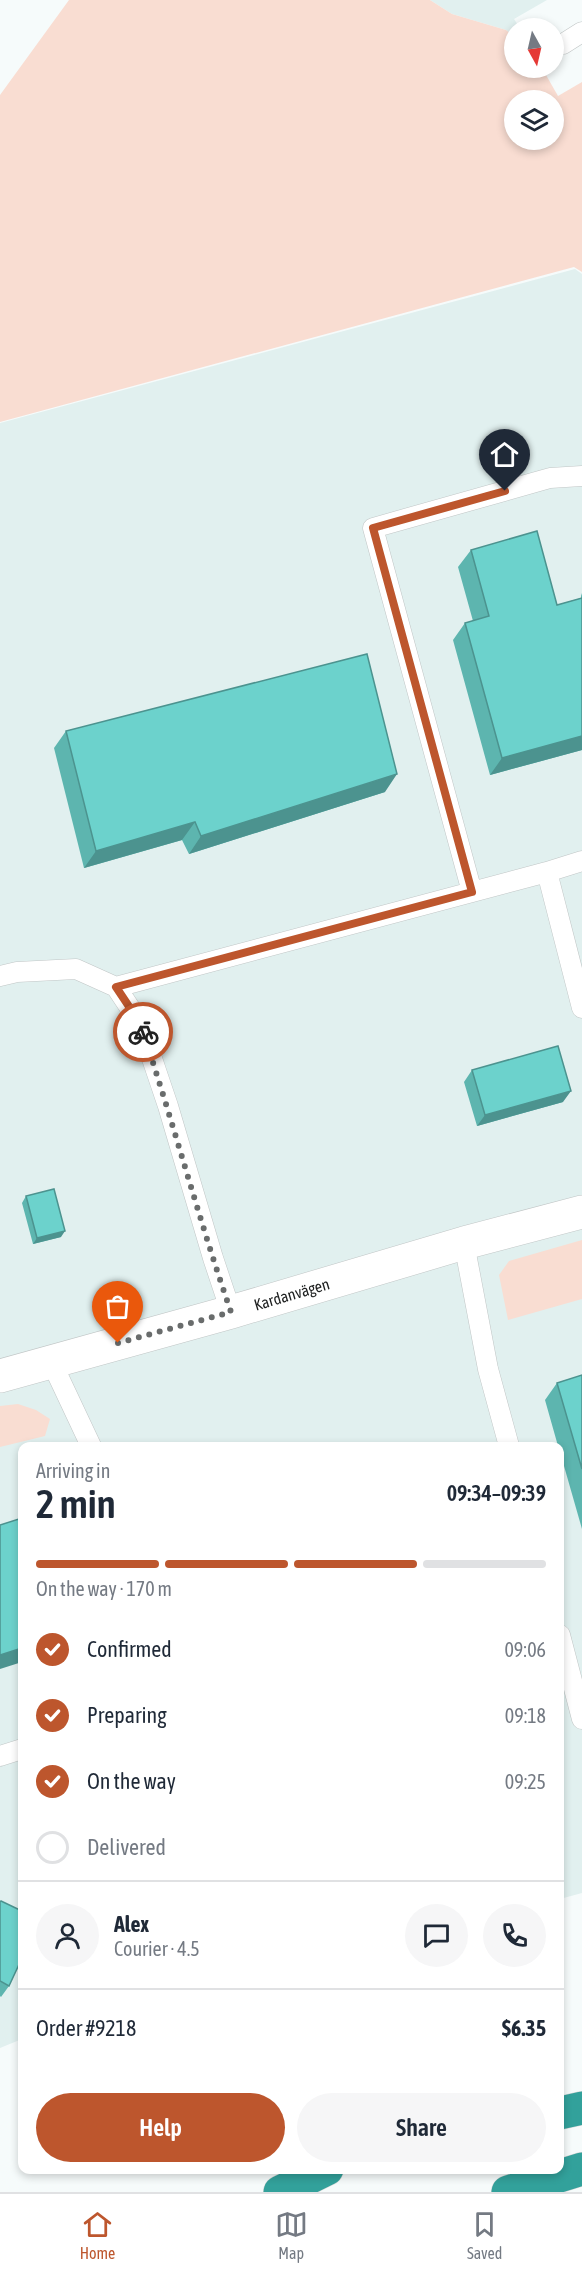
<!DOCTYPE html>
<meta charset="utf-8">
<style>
:root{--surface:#fff;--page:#f6f6f7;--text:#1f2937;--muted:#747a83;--line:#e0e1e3;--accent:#bd562d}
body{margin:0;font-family:"Asap Condensed",sans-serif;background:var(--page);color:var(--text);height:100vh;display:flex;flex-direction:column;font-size:22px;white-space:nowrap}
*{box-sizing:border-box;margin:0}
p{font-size:20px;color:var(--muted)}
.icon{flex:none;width:33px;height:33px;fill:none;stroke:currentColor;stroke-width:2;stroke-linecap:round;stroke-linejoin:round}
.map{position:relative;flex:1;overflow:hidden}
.side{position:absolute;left:18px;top:1442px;width:546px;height:732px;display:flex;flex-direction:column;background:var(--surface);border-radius:12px;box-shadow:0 3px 9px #0003}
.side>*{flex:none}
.needle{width:39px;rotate:172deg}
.fabs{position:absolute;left:504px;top:18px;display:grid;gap:12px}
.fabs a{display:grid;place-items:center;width:60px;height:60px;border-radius:50%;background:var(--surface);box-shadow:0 3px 9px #0003;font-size:30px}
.pin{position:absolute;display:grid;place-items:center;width:51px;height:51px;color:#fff;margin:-62px -26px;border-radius:50% 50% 50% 0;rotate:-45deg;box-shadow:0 0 6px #0007}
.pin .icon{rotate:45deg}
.courier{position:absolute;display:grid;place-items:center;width:60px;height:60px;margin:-30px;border:4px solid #bd562d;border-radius:50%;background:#fff;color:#222;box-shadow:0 2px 8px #0007}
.headline em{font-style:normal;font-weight:600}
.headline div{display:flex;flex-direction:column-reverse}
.headline{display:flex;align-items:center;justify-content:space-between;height:102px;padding:0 18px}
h1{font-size:39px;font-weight:600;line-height:45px}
.bar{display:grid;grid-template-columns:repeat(4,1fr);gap:9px 6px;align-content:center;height:72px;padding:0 18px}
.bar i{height:8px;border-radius:4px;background:var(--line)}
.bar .selected{background:var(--accent)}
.bar p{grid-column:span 4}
.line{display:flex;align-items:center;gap:15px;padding:0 18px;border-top:2px solid var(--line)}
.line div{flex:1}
.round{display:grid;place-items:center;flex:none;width:63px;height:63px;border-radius:32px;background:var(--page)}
ol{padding:0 18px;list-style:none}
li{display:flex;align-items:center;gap:18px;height:66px}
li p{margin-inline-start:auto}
li .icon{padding:6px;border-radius:50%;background:var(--accent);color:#fff;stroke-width:4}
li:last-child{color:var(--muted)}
li i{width:33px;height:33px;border:3px solid var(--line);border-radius:50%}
.primary-button{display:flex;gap:12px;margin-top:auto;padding:12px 18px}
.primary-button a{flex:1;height:69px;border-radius:36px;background:var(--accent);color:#fff;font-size:24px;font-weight:600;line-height:69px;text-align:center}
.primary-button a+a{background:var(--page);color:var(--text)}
.tab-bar{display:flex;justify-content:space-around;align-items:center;height:84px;border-top:2px solid var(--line);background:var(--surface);font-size:16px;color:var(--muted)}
.tab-bar a{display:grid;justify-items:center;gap:3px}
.tab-bar .selected{color:var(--accent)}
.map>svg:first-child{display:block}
.built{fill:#e1f0ef}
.green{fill:#f9ddd2;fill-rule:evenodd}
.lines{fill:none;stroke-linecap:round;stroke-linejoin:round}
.lane-casing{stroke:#c1c6c6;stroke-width:21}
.secondary-casing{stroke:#c1c6c6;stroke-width:34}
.highway-casing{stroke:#d6d7d7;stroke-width:34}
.lane{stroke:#fff;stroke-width:20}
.secondary{stroke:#fff;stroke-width:33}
.highway{stroke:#32a19b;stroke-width:33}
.wall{fill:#5db5af}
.shaded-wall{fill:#4c938f}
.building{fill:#6cd2cc;stroke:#4c938f;stroke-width:1.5}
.done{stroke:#696c6c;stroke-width:6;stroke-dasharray:0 10.8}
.route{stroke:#bd562d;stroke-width:8}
.labels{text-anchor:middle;stroke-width:5;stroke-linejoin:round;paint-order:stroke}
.street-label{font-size:16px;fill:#1d1f1f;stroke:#fff}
</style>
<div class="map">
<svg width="582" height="2192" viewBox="0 0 582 2192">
<rect width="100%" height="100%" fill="#f6fbfb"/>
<path class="built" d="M 430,0 L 547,0 L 514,19 L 520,28 L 514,28 L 514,36 L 506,30 L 452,14 Z
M 575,269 L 582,274 L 582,1893 L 560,1899 L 560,1446 L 22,1446 L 22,2039 L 0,2048 L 0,423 Z"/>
<path class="green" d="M 69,0 L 430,0 L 452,14 L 506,30 L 514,36 L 514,68 L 542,68 L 558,96 L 582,82 L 582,272 L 574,267 L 0,422 L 0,95 ZM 514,100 L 554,100 L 554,140 L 514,140 Z
M 582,1240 L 582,1299 L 508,1320 L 499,1275 L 509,1261 Z
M 18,1404 L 36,1410 L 50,1419 L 45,1436 L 0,1447 L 0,1406 Z"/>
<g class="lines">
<g class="lane-casing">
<path id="lane" d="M 563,44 L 582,32
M 582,861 L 547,872 L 582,1008
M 472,892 L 373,528 L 550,478 L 582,476
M 0,976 L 17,972 L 76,969 L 116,987
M 464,1243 L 488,1369 L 509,1446
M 231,1312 L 213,1258 L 168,1106 L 140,1023 L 116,987 L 547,872
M 51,1361 L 91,1446
M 560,1635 L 582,1719
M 0,1756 L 22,1749"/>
</g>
<g class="secondary-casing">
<g id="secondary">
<path id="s1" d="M 0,1376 L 231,1312 L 464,1243 L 582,1212"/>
</g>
</g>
<g class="highway-casing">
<path id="highway" d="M 560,2113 L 582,2108
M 280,2192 L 327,2169
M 508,2192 L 582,2169"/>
</g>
<use href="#lane" class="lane"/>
<use href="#secondary" class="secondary"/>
<use href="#highway" class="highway"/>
</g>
<path class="wall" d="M 471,550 L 557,605 L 581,598 L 581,596 L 582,593 L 582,750 L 490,775 L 453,640 L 465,623 L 473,621 L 458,567 Z
M 66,731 L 385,792 L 189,854 L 182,840 L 84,868 L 54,748 Z
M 472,1070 L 563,1102 L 477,1126 L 464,1082 Z
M 26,1196 L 61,1237 L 33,1244 L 22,1203 Z
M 582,1375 L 582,1529 L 560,1452 L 560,1446 L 558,1446 L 545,1400 L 557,1383 Z
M 0,1902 L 9,1986 L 1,1997 L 0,1996 Z"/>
<path class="shaded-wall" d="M 582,736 L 582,750 L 490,775 L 502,758 Z
M 397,774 L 385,792 L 189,854 L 201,836 Z
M 195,822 L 182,840 L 84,868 L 96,851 Z
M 571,1091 L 563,1102 L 477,1126 L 485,1115 Z
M 65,1231 L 61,1237 L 33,1244 L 37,1238 Z
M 22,1648 L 22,1662 L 0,1669 L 0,1655 Z"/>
<path class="building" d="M 537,531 L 557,605 L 582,598 L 582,736 L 502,758 L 465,623 L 489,616 L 471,550 Z
M 367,654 L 397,774 L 201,836 L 195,822 L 96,851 L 66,731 Z
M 558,1046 L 571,1091 L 485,1115 L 472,1070 Z
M 54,1189 L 65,1231 L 37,1238 L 26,1196 Z
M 582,1375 L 582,1469 L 557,1383 Z
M 22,1518 L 22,1648 L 0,1655 L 0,1525 Z
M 1,1901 L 22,1911 L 22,1958 L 9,1986 L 0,1981 L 0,1902 Z"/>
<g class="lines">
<path class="done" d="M 118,1343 L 231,1312 C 199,1220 174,1125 143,1032"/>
<path class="route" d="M 143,1032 L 140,1023 L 116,987 L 472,892 L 373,528 L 505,491"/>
</g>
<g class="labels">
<g class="street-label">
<text dy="6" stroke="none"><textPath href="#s1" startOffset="303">Kardanvägen</textPath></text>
</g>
</g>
</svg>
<div class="fabs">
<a><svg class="needle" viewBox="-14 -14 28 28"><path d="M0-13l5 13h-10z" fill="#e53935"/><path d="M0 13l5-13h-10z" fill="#747a83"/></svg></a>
<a><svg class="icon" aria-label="layers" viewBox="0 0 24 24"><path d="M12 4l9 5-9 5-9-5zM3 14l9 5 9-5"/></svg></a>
</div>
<div class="pin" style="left:118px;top:1343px;background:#ea580c"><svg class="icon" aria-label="bag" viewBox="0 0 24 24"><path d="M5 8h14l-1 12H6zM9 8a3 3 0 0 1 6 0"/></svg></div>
<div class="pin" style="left:505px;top:491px;background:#1f2937"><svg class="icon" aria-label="home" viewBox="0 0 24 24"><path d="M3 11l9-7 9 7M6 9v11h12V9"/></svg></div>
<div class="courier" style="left:143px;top:1032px"><svg class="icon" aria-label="bike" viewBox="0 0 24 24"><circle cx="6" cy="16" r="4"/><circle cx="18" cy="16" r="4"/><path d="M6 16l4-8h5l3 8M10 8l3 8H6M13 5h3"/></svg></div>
<section class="side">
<div class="headline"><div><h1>2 min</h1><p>Arriving in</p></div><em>09:34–09:39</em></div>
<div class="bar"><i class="selected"></i><i class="selected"></i><i class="selected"></i><i></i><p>On the way · 170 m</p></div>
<ol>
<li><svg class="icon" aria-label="check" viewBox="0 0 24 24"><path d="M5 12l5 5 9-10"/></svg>Confirmed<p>09:06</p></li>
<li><svg class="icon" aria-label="check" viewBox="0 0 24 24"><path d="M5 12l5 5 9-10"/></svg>Preparing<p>09:18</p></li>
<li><svg class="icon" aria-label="check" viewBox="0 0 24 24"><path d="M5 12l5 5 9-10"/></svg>On the way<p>09:25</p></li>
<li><i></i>Delivered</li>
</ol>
<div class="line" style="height:108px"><a class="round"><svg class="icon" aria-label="person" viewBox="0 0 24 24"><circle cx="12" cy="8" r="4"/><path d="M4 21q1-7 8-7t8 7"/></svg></a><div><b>Alex</b><p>Courier · 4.5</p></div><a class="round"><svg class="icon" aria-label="chat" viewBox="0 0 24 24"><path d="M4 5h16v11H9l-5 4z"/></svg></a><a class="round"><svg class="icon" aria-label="phone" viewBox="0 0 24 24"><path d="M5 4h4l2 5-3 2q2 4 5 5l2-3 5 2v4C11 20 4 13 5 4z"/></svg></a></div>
<div class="line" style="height:78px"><div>Order #9218</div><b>$6.35</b></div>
<div class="primary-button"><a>Help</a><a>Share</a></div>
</section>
</div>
<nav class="tab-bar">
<a class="selected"><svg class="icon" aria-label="home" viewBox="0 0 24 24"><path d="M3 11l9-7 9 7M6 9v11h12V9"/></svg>Home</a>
<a><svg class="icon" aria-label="map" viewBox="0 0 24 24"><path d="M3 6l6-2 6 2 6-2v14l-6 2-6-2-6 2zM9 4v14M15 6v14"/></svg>Map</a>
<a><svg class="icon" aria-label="saved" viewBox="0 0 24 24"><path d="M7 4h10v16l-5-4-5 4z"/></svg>Saved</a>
</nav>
